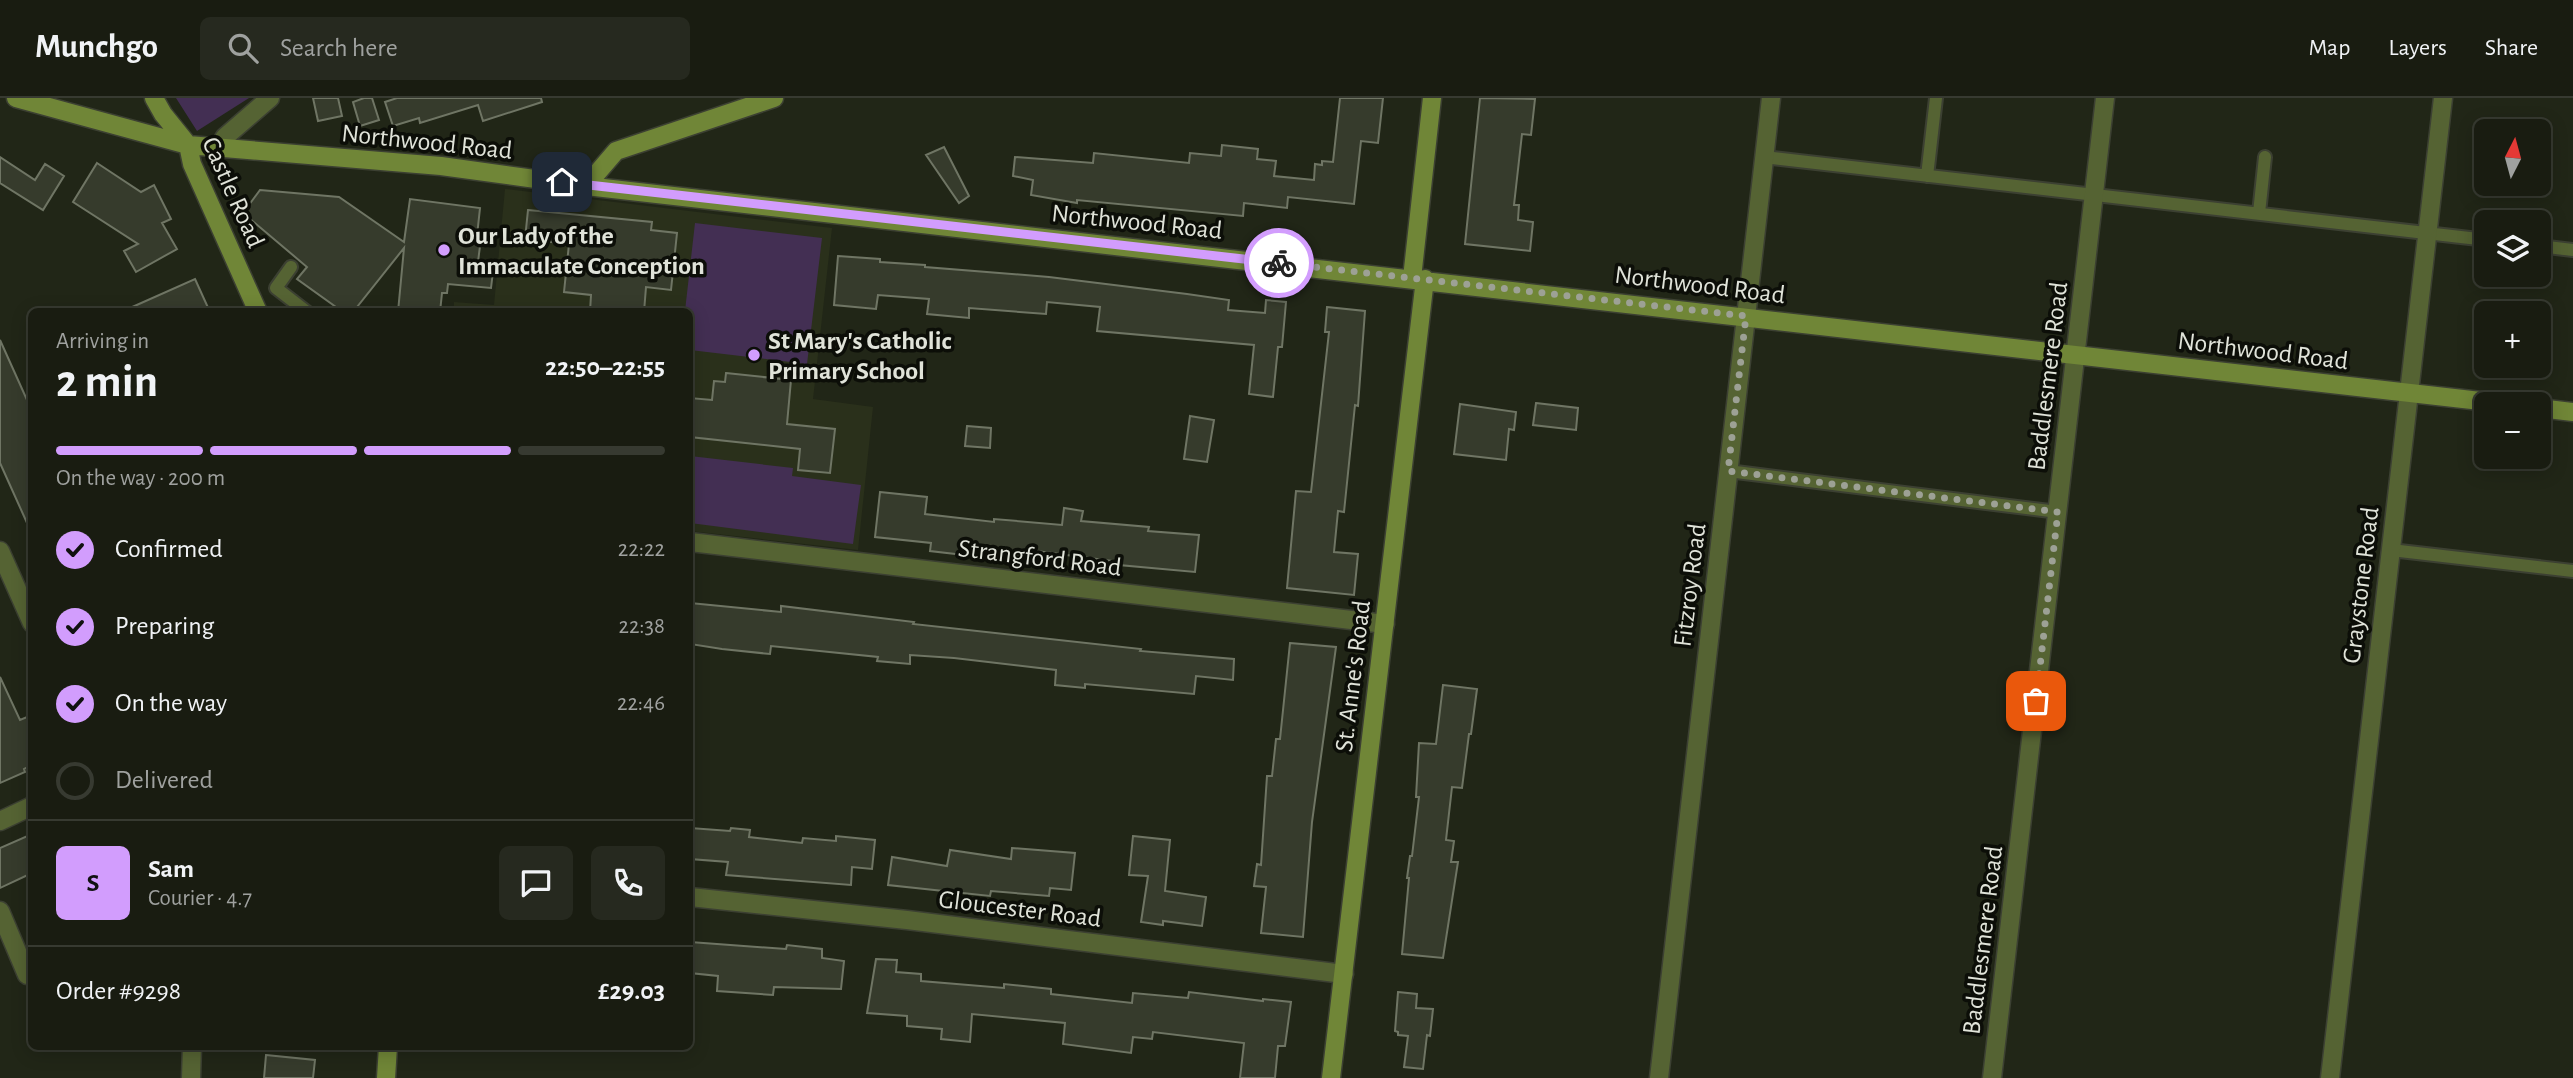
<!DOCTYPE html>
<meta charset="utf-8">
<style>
:root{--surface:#191c11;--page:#26291f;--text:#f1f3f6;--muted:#9fa19f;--line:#373a31;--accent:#d29dfd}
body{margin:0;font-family:"Alegreya Sans",sans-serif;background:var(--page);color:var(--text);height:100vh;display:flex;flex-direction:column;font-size:26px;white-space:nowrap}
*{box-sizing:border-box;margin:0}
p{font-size:23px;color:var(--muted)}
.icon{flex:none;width:38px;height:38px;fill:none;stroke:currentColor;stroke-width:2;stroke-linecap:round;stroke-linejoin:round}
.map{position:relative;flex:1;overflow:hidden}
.side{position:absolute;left:28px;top:210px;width:665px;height:742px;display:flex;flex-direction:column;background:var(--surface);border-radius:10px;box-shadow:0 4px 18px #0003,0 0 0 2px var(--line)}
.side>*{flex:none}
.needle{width:46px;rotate:6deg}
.tools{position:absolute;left:2474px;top:21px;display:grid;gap:14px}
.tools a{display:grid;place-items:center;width:77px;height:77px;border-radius:10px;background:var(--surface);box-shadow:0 4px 18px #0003,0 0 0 2px var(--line);font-size:35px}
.pin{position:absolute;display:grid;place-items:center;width:60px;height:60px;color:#fff;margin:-30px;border-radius:14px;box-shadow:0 4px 10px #0006}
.courier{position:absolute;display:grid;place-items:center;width:70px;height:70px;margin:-35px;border:5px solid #d29dfd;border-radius:50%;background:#fff;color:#222;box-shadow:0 2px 9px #0007}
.overview em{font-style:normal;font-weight:700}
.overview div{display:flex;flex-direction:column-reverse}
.overview{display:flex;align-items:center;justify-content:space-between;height:119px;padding:0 28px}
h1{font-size:46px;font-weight:700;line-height:52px}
.bar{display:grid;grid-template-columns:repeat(4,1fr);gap:10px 7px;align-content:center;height:84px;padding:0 28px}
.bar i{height:9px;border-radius:5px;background:var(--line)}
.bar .selected{background:var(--accent)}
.bar p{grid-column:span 4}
.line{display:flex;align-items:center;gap:18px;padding:0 28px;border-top:2px solid var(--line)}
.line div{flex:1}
.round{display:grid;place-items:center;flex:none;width:74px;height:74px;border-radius:10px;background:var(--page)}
ol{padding:0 28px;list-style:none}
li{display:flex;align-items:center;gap:21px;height:77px}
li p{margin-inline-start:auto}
li .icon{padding:7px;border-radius:50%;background:var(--accent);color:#111;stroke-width:4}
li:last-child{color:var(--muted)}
li i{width:38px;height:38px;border:4px solid var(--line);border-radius:50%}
header{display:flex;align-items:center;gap:42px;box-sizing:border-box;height:98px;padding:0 35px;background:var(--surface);border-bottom:2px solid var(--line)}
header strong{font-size:33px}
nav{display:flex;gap:38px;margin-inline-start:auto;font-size:24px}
.search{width:490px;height:63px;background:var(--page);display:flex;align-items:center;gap:18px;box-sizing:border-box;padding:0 24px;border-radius:10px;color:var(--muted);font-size:26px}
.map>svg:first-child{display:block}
.built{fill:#2a301b}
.green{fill:#432f53}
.building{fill:#363b2c;stroke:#6f7564;stroke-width:2}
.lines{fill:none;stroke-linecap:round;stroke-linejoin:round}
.lane-casing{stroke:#3c4032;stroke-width:16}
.street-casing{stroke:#3c4032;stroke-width:21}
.secondary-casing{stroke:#3c4032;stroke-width:21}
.lane{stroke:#556333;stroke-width:12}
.street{stroke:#556333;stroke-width:18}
.secondary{stroke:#708637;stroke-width:18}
.done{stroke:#9da195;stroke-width:7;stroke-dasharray:0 12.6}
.route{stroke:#d29dfd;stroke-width:9}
.poi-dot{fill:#d29dfd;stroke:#0c0e08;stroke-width:2.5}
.labels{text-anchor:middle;stroke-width:7;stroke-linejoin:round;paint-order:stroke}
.street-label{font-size:26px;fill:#e0e3d9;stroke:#0c0e08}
.poi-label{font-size:26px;font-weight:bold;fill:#e0e3d9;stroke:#0c0e08;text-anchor:start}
</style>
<header>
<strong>Munchgo</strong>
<div class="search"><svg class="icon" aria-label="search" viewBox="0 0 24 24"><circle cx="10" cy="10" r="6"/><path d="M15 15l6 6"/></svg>Search here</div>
<nav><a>Map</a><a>Layers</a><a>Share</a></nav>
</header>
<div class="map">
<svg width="2573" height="980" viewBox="0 0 2573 980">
<rect width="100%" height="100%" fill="#212617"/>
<path class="built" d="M 505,91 L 832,130 L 813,301 L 873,309 L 858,452 L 690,433 L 690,214 L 454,214 L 454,204 L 494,207 Z"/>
<path class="green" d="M 176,0 L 249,0 L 197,33 Z
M 695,125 L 822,140 L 807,266 L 690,252 L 690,214 L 685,213 Z
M 690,358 L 793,370 L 792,378 L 861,387 L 853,446 L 690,425 Z"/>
<path class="building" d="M 313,0 L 338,0 L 342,18 L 318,23 Z
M 364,0 L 372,0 L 379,22 L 360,28 L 353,4 Z
M 397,0 L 541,0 L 542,4 L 483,23 L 478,7 L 420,25 L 419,20 L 393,28 L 385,4 Z
M 1340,0 L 1383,0 L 1378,45 L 1361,43 L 1354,106 L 1288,99 L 1287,110 L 1244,105 L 1243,118 L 1077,102 L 1077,105 L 1031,97 L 1033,82 L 1013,78 L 1015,59 L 1093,65 L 1094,55 L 1189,65 L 1190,55 L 1221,58 L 1222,47 L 1258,51 L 1257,61 L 1276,63 L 1274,78 L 1314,82 L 1315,66 L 1322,67 L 1322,63 L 1333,64 Z
M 1480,0 L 1535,1 L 1531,37 L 1522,36 L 1514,107 L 1519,107 L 1518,122 L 1533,124 L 1530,153 L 1465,146 Z
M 944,49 L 969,98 L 959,105 L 926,57 Z
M 0,59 L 35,82 L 45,66 L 64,78 L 43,112 L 0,85 Z
M 97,65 L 141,94 L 154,87 L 171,121 L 162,125 L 177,151 L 136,174 L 124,153 L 138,146 L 73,104 Z
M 260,92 L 339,99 L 404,144 L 410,101 L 480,110 L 476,147 L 480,148 L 478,164 L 494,165 L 491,190 L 448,186 L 447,195 L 442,195 L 440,214 L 398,214 L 404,150 L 353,214 L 343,214 L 297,181 L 307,169 L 243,115 Z
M 528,112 L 652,124 L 651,132 L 677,135 L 671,192 L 646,189 L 644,214 L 590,214 L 591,197 L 564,194 L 569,146 L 525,141 Z
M 838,158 L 880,161 L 880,164 L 925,167 L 925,169 L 1049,179 L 1187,196 L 1229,202 L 1228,212 L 1265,215 L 1266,202 L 1286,204 L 1282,249 L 1278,249 L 1273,299 L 1249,296 L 1254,247 L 1097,233 L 1100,209 L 1047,204 L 1046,216 L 969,210 L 969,220 L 927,216 L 929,201 L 878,197 L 876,211 L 834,207 Z
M 195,181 L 210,214 L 121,214 Z
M 1327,209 L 1365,213 L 1358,308 L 1355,307 L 1344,414 L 1338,413 L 1334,454 L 1358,456 L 1354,497 L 1287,490 L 1296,393 L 1311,394 L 1329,234 L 1325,234 Z
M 0,242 L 32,313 L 32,436 L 0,365 Z
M 726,275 L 791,282 L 787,326 L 835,331 L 830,375 L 798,372 L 800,351 L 690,339 L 690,300 L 712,302 L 714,283 L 725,284 Z
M 1536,305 L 1578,310 L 1576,332 L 1533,327 Z
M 1460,306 L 1516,314 L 1514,332 L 1509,331 L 1506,362 L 1454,356 Z
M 1190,318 L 1214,322 L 1207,364 L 1184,361 Z
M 967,328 L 991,330 L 990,350 L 965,348 Z
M 880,394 L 927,399 L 925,416 L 994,424 L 994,421 L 1062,427 L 1064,410 L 1083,413 L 1081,423 L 1149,429 L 1148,433 L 1199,437 L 1195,474 L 1119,467 L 1119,464 L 1028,452 L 1028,455 L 982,451 L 981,459 L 930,453 L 931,445 L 875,439 Z
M 690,505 L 781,514 L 781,508 L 914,524 L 913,526 L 1141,551 L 1140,553 L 1234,561 L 1233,582 L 1196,578 L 1194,596 L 1085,586 L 1085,590 L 1055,587 L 1056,572 L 954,560 L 910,557 L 910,566 L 877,563 L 878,559 L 771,548 L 770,556 L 722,551 L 690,546 Z
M 1290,545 L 1336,549 L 1312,724 L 1303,839 L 1261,835 L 1266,789 L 1254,788 L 1257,766 L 1261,767 L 1267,678 L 1272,678 L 1276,641 L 1280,641 Z
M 0,579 L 20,622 L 32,617 L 32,667 L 24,671 L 25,674 L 0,685 Z
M 1443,587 L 1477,591 L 1471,636 L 1469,636 L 1462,690 L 1452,689 L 1446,742 L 1454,743 L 1451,764 L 1458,764 L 1443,860 L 1402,856 L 1409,780 L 1407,780 L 1410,758 L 1412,758 L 1419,699 L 1416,699 L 1419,645 L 1436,646 Z
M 690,730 L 730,733 L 731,730 L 750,732 L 749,739 L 802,745 L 803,740 L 836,743 L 836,738 L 875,742 L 872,771 L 852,769 L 851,787 L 726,777 L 728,764 L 690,761 Z
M 32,736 L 32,775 L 0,790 L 0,750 Z
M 1133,738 L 1170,742 L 1165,793 L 1206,799 L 1202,828 L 1163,823 L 1163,827 L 1141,824 L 1148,778 L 1129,777 Z
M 1012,750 L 1075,755 L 1071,792 L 1050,790 L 1049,798 L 991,793 L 990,798 L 888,787 L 892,759 L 947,768 L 950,752 L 1011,761 Z
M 690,844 L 786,851 L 787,847 L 822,851 L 822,860 L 844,863 L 841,891 L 774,889 L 773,897 L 717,893 L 718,878 L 690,875 Z
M 876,861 L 897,862 L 896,874 L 921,876 L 921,883 L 1004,890 L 1004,886 L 1051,891 L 1051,896 L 1132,905 L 1133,895 L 1188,900 L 1189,894 L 1263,903 L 1263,901 L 1291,904 L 1285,948 L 1278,948 L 1275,980 L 1240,980 L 1244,945 L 1153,934 L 1152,941 L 1133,939 L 1131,955 L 1063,946 L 1065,925 L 972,916 L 970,944 L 941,941 L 942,931 L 907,928 L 907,918 L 867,915 Z
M 1398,894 L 1417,896 L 1416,910 L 1433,911 L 1430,938 L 1427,937 L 1423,971 L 1404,969 L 1408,938 L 1398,937 L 1398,934 L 1395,933 Z
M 266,957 L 315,962 L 313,980 L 264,980 Z"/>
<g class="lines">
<g class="lane-casing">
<path id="lane" d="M 1764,59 L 2487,142
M 1927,78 L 1936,0
M 2259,115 L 2265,59
M 2539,148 L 2573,152
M 291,169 L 276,190 L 307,214
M 1728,373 L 2058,414
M 2391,452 L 2573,473"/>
</g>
<g class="street-casing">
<path id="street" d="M 218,50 L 225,39 L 270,0
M 690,444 L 1385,526
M 0,453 L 32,525
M 0,723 L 32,708
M 690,799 L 907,822 L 1344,876
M 0,813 L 27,877 L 32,874
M 191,980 L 192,948
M 1659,980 L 1771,0
M 1992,980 L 2105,0
M 2330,980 L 2443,0"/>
</g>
<g class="secondary-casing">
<path id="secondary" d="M 16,0 L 188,47 L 441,68 L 586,88 L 2507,306
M 154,0 L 163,16 L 188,47 L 192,66 L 258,214
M 586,88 L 616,53 L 774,0
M 1412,180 L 1432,0
M 2539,310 L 2573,314
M 386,980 L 388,948
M 1331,980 L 1425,181"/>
</g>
<use href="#lane" class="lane"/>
<use href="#street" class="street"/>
<use href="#secondary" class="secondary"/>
</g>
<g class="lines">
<path class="done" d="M 1279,165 L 1746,218 L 1728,373 L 2058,414 L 2036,603"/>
<path class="route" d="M 562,84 L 1279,165"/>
</g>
<g class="poi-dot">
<circle cx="444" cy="152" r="7"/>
<circle cx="754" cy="257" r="7"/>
</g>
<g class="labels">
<g class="street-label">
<text transform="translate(427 43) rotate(6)" y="9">Northwood Road</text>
<text transform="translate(234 94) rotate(66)" y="9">Castle Road</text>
<text transform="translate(1137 123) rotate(6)" y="9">Northwood Road</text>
<text transform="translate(1700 186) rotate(7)" y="9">Northwood Road</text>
<text transform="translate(2263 252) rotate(7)" y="9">Northwood Road</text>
<text transform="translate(2047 278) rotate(-83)" y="9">Baddlesmere Road</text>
<text transform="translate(1040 459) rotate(7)" y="9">Strangford Road</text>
<text transform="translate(1689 487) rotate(-83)" y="9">Fitzroy Road</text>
<text transform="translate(2360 487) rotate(-83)" y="9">Graystone Road</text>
<text transform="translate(1352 578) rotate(-83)" y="9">St. Anne's Road</text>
<text transform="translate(1020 810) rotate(7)" y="9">Gloucester Road</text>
<text transform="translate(1982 842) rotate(-83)" y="9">Baddlesmere Road</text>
</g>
<g class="poi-label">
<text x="458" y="146">Our Lady of the<tspan x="458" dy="30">Immaculate Conception</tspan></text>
<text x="768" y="251">St Mary's Catholic<tspan x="768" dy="30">Primary School</tspan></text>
</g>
</g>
</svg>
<div class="tools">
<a><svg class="needle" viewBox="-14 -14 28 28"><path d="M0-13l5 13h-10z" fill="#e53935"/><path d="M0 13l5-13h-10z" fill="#9fa19f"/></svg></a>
<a><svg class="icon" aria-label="layers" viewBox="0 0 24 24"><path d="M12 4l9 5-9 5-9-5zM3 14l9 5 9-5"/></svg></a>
<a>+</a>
<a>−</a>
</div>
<div class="pin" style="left:2036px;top:603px;background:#ea580c"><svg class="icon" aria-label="bag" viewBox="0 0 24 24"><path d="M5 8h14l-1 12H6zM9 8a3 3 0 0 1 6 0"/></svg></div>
<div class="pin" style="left:562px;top:84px;background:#1f2937"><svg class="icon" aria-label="home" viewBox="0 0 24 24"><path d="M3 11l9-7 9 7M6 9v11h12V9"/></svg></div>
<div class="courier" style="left:1279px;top:165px"><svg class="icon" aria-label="bike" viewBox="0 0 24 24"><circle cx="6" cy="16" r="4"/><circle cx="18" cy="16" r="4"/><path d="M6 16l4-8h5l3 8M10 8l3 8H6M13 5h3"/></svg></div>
<section class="side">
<div class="overview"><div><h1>2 min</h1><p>Arriving in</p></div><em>22:50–22:55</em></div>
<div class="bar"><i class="selected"></i><i class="selected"></i><i class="selected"></i><i></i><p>On the way · 200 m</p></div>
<ol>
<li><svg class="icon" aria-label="check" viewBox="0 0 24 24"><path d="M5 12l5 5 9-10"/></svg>Confirmed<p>22:22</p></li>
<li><svg class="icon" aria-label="check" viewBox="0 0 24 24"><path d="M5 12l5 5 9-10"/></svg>Preparing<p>22:38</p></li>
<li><svg class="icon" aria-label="check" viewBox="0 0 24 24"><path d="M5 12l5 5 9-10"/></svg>On the way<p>22:46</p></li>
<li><i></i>Delivered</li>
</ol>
<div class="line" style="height:126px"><b class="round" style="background:var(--accent);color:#111">S</b><div><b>Sam</b><p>Courier · 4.7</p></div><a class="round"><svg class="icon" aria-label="chat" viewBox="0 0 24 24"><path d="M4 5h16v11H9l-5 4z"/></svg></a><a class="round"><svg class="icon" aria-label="phone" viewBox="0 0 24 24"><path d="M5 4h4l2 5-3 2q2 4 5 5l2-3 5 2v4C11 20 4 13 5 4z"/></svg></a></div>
<div class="line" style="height:91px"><div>Order #9298</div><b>£29.03</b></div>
</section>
</div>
